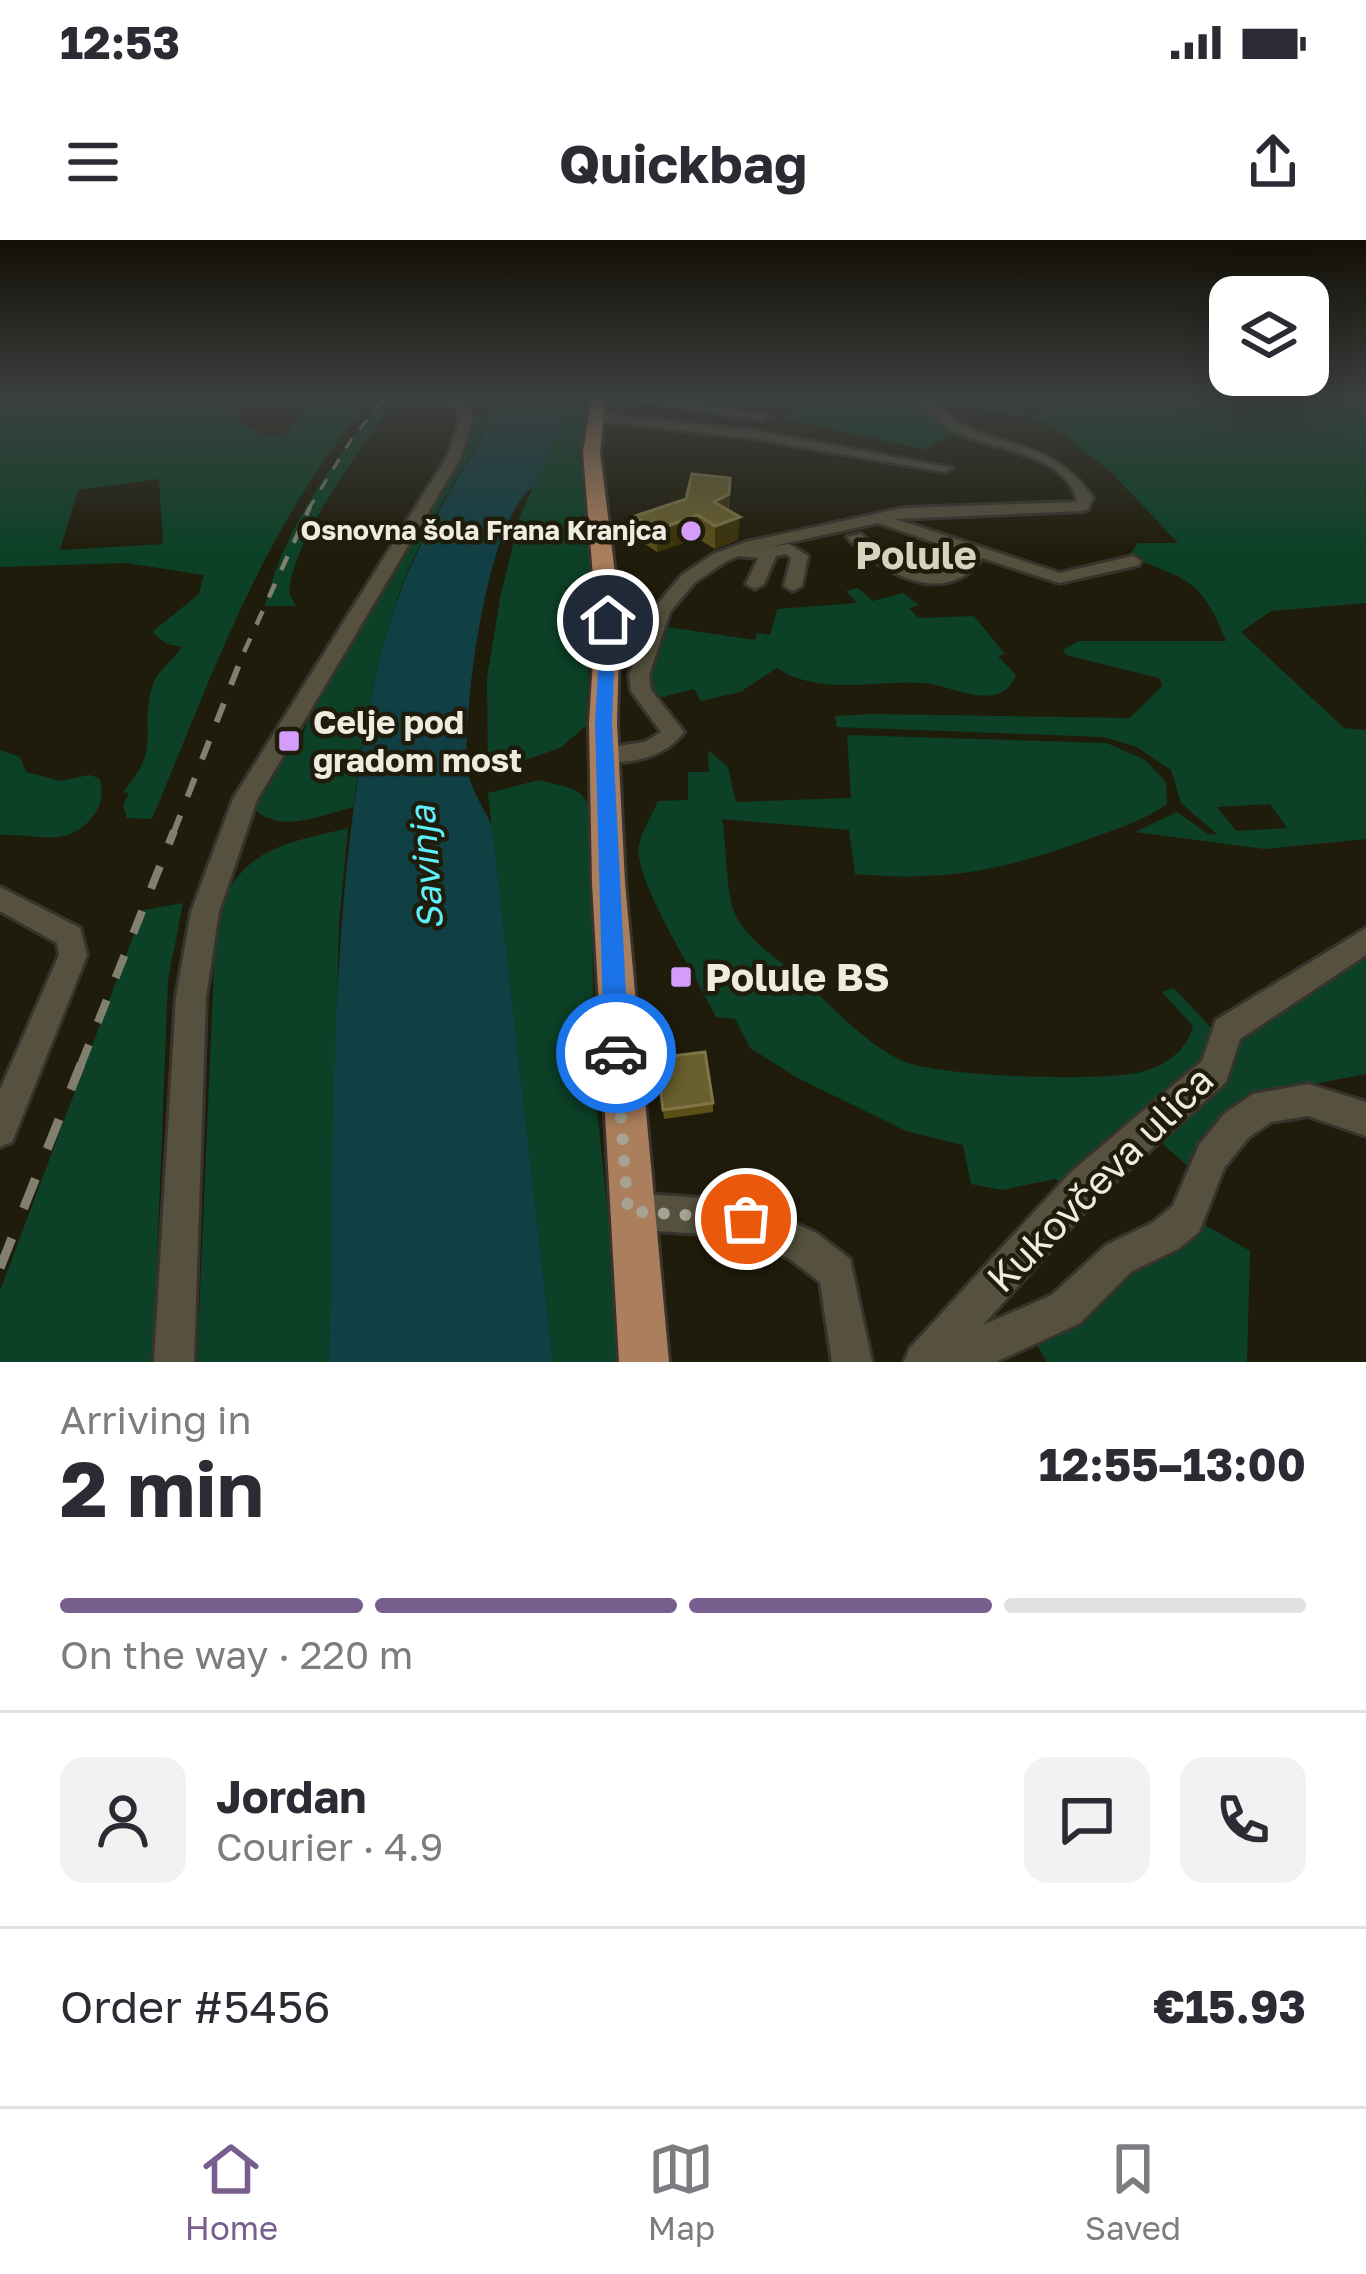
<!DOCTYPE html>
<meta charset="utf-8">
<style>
:root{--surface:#fff;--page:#f2f2f3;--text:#2b2b33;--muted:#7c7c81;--line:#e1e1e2;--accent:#775e8d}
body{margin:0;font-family:"Golos Text",sans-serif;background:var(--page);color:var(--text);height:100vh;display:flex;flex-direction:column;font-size:45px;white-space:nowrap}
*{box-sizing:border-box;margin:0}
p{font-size:39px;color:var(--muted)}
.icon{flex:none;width:66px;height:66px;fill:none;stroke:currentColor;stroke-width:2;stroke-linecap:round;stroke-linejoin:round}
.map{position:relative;height:1122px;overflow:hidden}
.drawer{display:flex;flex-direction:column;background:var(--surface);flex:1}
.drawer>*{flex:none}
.buttons{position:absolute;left:1209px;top:36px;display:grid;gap:24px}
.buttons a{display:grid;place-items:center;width:120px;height:120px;border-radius:24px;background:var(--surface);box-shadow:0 12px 48px #0002;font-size:60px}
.pin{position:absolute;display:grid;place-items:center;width:102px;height:102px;color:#fff;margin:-51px;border:6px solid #fff;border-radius:50%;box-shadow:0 3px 12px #0007}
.courier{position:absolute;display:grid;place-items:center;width:120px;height:120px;margin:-60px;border:9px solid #1a73e8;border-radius:50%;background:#fff;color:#222;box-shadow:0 3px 15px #0007}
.head em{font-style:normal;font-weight:700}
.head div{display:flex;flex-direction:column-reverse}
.head{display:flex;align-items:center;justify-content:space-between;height:204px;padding:0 60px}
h1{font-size:78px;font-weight:700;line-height:90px}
.bar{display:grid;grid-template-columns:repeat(4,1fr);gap:18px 12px;align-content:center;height:144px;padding:0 60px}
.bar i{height:15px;border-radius:9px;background:var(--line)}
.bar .on{background:var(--accent)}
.bar p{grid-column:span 4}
.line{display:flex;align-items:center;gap:30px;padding:0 60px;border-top:3px solid var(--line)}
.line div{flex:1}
.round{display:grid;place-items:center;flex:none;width:126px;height:126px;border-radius:24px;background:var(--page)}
.status{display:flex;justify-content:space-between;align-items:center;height:84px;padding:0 60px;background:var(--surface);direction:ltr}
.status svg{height:33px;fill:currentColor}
header{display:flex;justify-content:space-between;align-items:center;height:156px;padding:0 60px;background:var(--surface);font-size:54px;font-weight:700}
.tab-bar{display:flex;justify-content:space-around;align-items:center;height:168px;border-top:3px solid var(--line);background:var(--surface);font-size:33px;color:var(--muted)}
.tab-bar a{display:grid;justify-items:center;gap:6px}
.tab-bar .on{color:var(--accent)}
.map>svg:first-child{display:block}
.green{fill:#0c4127;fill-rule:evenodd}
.water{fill:#114044}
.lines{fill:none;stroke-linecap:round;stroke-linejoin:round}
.minor-casing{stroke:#38342d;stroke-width:6}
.major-casing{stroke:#38342d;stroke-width:6}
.minor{fill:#55513e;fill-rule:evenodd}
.major{fill:#ab7f5e;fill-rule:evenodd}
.rail-far4{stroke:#827e70;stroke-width:3;stroke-dasharray:12 12;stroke-linecap:butt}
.rail-far3{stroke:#827e70;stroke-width:4.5;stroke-dasharray:15 15;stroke-linecap:butt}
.rail-far2{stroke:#827e70;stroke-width:6;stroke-dasharray:20 20;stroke-linecap:butt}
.rail-far1{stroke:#827e70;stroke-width:8;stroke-dasharray:24 24;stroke-linecap:butt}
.rail{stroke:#827e70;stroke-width:9;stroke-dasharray:32 32;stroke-linecap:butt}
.wall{fill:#5a4f17}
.shaded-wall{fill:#3c3309}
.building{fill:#6a602d;stroke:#7f7549;stroke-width:3}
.route{fill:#1a73e8}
.done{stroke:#a6a395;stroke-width:12;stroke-dasharray:0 21.6}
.poi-dot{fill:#d49cfb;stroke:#201c0b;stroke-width:4.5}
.labels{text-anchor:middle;stroke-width:9;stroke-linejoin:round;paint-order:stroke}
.far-poi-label{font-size:27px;font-weight:bold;fill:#eeebe0;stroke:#201c0b;text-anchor:end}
.poi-label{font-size:33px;font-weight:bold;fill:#eeebe0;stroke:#201c0b;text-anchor:start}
.water-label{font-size:36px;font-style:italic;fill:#60f0fc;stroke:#201c0b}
.far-district-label{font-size:39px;font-weight:bold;fill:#d8d3bd;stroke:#201c0b}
.near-poi-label{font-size:39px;font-weight:bold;fill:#eeebe0;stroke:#201c0b;text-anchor:start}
.near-street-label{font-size:39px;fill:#eeebe0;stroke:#201c0b}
</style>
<div class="status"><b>12:53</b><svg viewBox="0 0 49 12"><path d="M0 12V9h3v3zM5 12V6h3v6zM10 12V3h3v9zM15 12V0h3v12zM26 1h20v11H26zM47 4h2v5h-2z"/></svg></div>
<header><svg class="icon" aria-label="menu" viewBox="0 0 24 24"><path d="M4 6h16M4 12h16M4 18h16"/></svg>Quickbag<svg class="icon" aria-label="share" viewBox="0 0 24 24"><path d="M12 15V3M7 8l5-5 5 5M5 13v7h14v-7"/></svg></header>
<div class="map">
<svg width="1366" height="1122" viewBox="0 0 1366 1122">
<rect width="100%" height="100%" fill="#201c0b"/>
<path class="green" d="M 136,157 L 244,157 L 244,167 L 232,179 L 267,196 L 286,193 L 315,157 L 375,157 C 266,278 214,431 152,579 L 127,578 L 123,566 L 129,553 L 123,552 C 164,505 138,492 153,444 C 158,430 173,421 182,407 L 167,404 L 152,392 L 199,354 L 204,335 L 126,323 L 0,327 L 0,167 L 36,163 L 36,167 L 84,165 L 84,169 ZM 159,239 L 163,304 L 60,310 L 78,250 Z
M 387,157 L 399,157 C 366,200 292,299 289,353 L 296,366 L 265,366 C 282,291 337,214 387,157 Z
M 495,157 L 506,157 C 469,220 425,283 400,351 C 374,421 364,494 353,567 C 321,575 280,595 253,568 L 254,561 L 292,506 L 299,506 L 316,457 L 360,388 L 405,299 L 462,210 L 473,177 L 483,176 Z
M 571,157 L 593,157 L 579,214 L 601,363 L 552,341 L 602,367 L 590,400 L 586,486 L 560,508 L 488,533 L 487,438 L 500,359 L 519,279 Z
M 748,157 L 904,157 L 912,163 L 922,162 L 978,196 L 951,193 L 925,210 L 786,179 L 793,171 Z
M 925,157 L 988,157 L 979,163 L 994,168 L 1002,163 L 1037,177 L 1045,171 L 1016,164 L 1033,157 L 1366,157 L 1366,363 L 1271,371 L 1241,392 L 1344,488 L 1366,490 L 1366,599 L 1265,609 L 1135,592 L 1177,572 L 1208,594 L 1218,595 L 1181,563 L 1171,530 L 1137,507 L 1103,497 L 837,487 L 835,476 L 872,474 L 1130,478 L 1162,446 L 1159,438 L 1066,415 L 1063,410 L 1079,401 L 1226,401 C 1200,335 1186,341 1129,316 L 1138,303 L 1178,303 L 1109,230 L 1043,179 L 928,162 ZM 1270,564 L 1287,588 L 1236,591 L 1217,567 Z
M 858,348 L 873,361 L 903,353 L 919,365 L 909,368 L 918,378 L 974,376 L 1005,414 L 998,416 L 1016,435 C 1012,444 1007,451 998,454 C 976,461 947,445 924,443 C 876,439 820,457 777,428 L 740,452 L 701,461 L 694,449 L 655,459 L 647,447 L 660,386 L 755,400 L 757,393 L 770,395 L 777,369 L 857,363 L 846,351 Z
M 847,495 L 1107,503 L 1145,520 L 1166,542 L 1167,564 C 1143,581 1117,589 1091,598 C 1005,630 947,642 855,634 L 849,590 L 722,579 C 727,606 725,657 737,678 C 753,706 781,720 804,741 C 835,769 864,803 903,821 C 938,837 1103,842 1141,832 C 1166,825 1187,811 1193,786 L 1162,752 L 1174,748 L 1215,792 L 1203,828 L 1065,947 L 1055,939 L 1002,950 L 971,944 L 963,905 L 906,891 L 798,838 L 750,808 L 735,779 L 716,777 C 700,742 632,638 639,605 C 642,590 652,575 658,561 L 688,560 L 688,532 L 709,532 L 708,510 L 728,527 L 736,562 L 851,558 Z
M 0,510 L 20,517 L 26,532 L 61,541 L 89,535 L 99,538 C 104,551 102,564 93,576 C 68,610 35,593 0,595 Z
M 539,540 C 561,547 585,545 590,571 L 595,850 L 623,1122 L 553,1122 L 488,553 Z
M 348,588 L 339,683 L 329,1122 L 197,1122 L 216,680 C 238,609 283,604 348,588 Z
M 183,663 L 168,740 L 153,1122 L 0,1122 L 0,1051 L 143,670 Z
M 1366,709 L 1366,834 L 1314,844 L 1210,896 L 1189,927 L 1159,901 L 1237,793 Z
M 1200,982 L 1250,1011 L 1247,1122 L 1047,1122 L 1034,1100 L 1128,1028 Z"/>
<path class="water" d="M 506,157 L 571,157 L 535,246 C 486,274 463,471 467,527 C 469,546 484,569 492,586 L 553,1122 L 329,1122 C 334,927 329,730 358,537 C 367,474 378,410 401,350 C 427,282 470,221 506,157 Z"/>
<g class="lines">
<g class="minor-casing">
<path id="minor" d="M 447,157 L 459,157 L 473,177 L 461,217 L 257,560 L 219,672 L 206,757 L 194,1122 L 154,1122 L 176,757 L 191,672 L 233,559 L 447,217 L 461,177 Z
M 617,157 L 650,157 L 769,176 L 763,180 Z
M 917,157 L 929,157 C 979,216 1045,187 1093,258 L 1088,269 L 1083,271 L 895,279 L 1060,333 L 1133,316 L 1141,321 L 1139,325 L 1059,343 L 982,318 C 946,370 879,332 847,297 L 861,294 C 890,319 936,356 968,314 L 878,283 L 768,307 L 789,304 L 808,316 L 802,346 L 793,351 L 784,346 L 791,318 L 786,314 L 776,316 L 764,344 L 755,349 L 746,344 L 758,318 L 738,316 L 725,322 L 694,343 L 670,372 L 649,435 L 651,450 L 684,492 C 666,517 627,526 598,521 L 595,515 L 598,509 L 645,502 L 661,492 L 631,451 L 629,435 L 655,367 L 682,335 L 713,314 L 746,302 L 903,268 L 1077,262 C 1067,211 989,211 951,190 C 936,181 927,170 917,157 Z
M 593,173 L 757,191 L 952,228 L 945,232 L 757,199 L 589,180 L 587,177 Z
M 0,647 L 80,688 L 87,715 L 12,902 L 0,907 L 0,850 L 59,715 L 57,703 L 0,671 Z
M 1366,688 L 1366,715 L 1240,799 L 1226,842 L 1097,958 L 983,1085 L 1052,1055 L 1106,1005 L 1152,983 L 1173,966 L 1199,905 L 1225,873 L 1253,854 L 1308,844 L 1366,862 L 1366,896 L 1308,876 L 1271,882 L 1249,897 L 1224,928 L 1199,992 L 1178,1009 L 1132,1031 L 1080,1083 L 996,1122 L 904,1122 L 910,1108 L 1071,932 L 1202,821 L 1216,780 Z
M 628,953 L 746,961 L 816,993 L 850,1019 L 872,1122 L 832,1122 L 820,1042 L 790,1019 L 744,997 L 628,989 L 615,984 L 610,971 L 615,958 Z"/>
</g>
<g class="major-casing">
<path id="major" d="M 592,157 L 606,157 L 600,212 L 620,374 L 617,483 L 625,643 L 669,1122 L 619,1122 L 592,643 L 589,483 L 596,374 L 583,212 Z"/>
</g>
<use href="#minor" class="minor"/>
<use href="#major" class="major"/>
<path class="rail-far4" d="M 308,270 L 351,200 L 385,157"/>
<path class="rail-far3" d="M 244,412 L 310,267"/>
<path class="rail-far2" d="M 173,594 L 245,409"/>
<path class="rail-far1" d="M 80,827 L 174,591"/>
<path class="rail" d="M 0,1028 L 81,824"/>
</g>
<path class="wall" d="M 730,238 L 729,271 L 738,300 L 715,309 L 697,298 L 657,312 L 636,298 L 635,276 L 686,259 Z
M 657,818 L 713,863 L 713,872 L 664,879 Z"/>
<path class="shaded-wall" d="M 729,254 L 728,276 L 714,262 Z
M 698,275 L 697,298 L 657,312 L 657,290 Z
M 740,277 L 738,300 L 715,309 L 715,286 Z"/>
<path class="building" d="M 692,234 L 730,238 L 729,254 L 714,262 L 740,277 L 715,286 L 698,275 L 657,290 L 635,276 L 686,259 Z
M 705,812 L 713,863 L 663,870 L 657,818 Z"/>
<linearGradient id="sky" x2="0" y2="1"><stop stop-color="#120f06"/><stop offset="0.5" stop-color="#3c403f"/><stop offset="1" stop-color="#3c403f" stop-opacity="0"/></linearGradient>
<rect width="1366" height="314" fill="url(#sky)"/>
<path class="route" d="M 608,375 L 616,380 L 612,483 L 629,813 L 625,822 L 616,826 L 607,822 L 604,813 L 595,483 L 601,380 Z"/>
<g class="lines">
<path class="done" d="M 616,813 L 628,971 L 746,979"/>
</g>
<g class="poi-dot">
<circle cx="691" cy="291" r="12"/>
<rect x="277" y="489" width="24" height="24" rx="6"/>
<rect x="669" y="725" width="24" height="24" rx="6"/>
</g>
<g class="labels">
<g class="far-poi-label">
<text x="667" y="300">Osnovna šola Frana Kranjca</text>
</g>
<g class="poi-label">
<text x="313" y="494">Celje pod<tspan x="313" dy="38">gradom most</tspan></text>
</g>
<g class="water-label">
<text transform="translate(426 628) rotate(-94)" y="13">Savinja</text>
</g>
<g class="far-district-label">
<text x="916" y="329">Polule</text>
</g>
<g class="near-poi-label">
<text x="705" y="751">Polule BS</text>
</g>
<g class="near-street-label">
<text transform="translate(1100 939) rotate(-45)" y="14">Kukovčeva ulica</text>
</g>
</g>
</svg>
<div class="buttons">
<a><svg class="icon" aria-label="layers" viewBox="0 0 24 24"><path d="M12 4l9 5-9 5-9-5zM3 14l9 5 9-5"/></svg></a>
</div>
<div class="pin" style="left:746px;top:979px;background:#ea580c"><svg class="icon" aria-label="bag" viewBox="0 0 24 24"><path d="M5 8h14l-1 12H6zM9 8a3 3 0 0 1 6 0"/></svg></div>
<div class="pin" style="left:608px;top:380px;background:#1f2937"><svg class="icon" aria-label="home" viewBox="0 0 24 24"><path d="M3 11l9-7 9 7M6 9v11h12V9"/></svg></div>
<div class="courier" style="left:616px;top:813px"><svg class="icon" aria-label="car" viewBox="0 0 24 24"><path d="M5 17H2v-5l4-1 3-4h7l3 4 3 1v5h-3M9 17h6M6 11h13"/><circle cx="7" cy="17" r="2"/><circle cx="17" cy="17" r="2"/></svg></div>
</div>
<section class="drawer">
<div class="head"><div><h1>2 min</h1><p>Arriving in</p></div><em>12:55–13:00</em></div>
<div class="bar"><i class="on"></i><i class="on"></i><i class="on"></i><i></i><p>On the way · 220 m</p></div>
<div class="line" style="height:216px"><a class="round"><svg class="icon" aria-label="person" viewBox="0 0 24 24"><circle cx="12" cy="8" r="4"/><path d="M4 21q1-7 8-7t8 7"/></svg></a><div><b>Jordan</b><p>Courier · 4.9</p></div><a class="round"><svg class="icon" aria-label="chat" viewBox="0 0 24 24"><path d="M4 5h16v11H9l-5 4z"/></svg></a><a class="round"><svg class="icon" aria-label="phone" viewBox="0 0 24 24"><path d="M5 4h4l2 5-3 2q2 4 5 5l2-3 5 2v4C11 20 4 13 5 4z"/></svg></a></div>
<div class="line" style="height:156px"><div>Order #5456</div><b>€15.93</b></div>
</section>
<nav class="tab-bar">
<a class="on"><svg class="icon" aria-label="home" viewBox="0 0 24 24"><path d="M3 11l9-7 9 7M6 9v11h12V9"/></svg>Home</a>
<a><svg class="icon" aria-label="map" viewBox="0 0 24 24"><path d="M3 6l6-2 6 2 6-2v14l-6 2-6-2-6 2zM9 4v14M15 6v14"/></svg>Map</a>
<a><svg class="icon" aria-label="saved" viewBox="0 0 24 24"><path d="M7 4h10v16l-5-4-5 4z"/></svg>Saved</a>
</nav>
